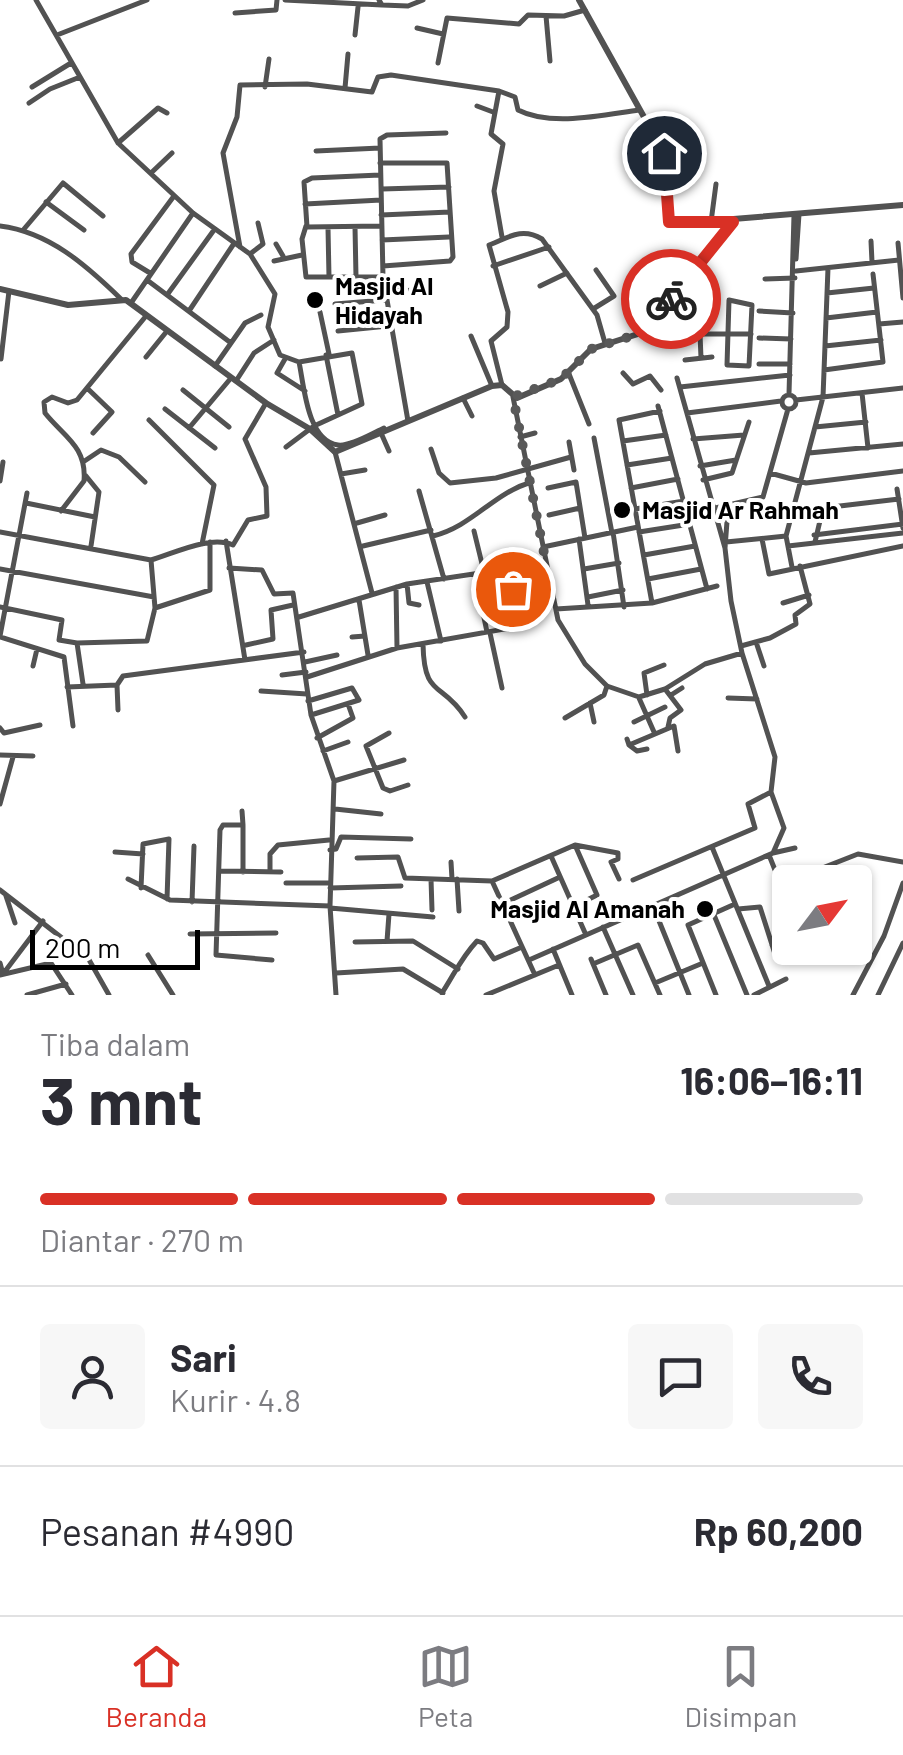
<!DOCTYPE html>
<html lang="id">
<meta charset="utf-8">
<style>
:root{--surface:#fff;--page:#f7f7f7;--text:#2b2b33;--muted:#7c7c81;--line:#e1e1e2;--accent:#d93025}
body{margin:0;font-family:Barlow,sans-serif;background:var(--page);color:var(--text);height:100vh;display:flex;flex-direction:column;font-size:38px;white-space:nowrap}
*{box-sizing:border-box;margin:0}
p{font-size:32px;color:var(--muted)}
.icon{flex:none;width:55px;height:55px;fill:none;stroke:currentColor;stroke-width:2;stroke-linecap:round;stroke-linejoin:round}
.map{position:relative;height:995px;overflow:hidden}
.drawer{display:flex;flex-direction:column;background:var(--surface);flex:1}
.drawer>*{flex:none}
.needle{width:65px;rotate:58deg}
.tools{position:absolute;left:772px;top:865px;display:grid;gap:20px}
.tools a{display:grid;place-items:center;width:100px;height:100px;border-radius:10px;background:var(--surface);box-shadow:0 2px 8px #0004;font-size:50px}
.scale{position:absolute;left:30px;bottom:25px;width:170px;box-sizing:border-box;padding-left:10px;border:5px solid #000;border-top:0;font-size:28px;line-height:35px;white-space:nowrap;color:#000;-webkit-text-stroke:8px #fff;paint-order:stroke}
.pin{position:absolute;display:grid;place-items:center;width:85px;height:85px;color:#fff;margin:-42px;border:5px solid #fff;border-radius:50%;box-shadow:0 2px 10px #0007}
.courier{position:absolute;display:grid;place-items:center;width:100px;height:100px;margin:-50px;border:8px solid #d93025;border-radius:50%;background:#fff;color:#222;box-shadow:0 2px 12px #0007}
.overview em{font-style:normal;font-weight:700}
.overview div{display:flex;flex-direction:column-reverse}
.overview{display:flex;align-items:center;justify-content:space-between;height:170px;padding:0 40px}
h1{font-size:65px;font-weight:700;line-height:75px}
.bar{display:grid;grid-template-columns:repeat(4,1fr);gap:15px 10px;align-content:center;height:120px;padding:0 40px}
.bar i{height:12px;border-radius:8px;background:var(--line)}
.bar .active{background:var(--accent)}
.bar p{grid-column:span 4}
.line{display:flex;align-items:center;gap:25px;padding:0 40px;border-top:2px solid var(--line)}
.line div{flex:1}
.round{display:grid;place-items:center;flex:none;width:105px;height:105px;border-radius:10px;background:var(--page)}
.tab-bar{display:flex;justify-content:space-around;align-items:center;height:140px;border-top:2px solid var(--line);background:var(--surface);font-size:28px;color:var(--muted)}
.tab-bar a{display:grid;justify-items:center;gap:5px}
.tab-bar .active{color:var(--accent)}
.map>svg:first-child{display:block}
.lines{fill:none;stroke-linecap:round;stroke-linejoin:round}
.minor{stroke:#525252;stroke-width:5}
.tertiary{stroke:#525252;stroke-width:6}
.done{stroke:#595959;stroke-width:10;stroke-dasharray:0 18}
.route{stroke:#d93025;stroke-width:12}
.poi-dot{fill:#000;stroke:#fff;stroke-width:4}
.labels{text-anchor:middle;stroke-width:8;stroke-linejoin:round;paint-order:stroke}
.poi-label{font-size:25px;font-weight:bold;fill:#000;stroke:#fff;text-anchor:start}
</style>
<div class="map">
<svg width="903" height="995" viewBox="0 0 903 995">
<rect width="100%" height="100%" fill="#fff"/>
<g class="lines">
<path class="minor" d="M 36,0 L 118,143 L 193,213 L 250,254 L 275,294 L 268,327 L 280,355 L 299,362 L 352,353 L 362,404 L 314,426 L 286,447
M 285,0 L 382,5
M 379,0 L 382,5 L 408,6 L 423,0
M 235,13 L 276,10 L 277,0
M 546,16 L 550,61
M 417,28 L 443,34
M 57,35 L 147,0
M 355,35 L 358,7
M 438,63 L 447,18 L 519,24 L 528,15 L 564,16 L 585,10
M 32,87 L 71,63
M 265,87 L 269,59
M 345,88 L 348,54
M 499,91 L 491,134 L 503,144 L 494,191 L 502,237
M 29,103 L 50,89 L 80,77
M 477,106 L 493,112
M 118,143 L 158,108 L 167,113
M 316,151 L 380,148
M 380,163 L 447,163 L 453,257 L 450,261 L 383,266
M 151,173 L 172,153
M 380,175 L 312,178 L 304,182 L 307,227 L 381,226
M 643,178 L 688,176
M 382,189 L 449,187
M 46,202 L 84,230
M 305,204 L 381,200
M 381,215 L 450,212
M 711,222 L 716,184
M 0,226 C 49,232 86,265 121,299
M 306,226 L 302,239 L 306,277 L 383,277
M 355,227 L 356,277
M 328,228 L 329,277
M 24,229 L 63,183 L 103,216
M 382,240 L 449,237
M 871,241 L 872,262
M 898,243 L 903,298
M 276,244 L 283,256
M 240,247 L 223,153 L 237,117 L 240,85 L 307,84 L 372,92 L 378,77 L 391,75 L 499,91 L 515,97 L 518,110 C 551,127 603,115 639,110
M 250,254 L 263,244 L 258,223
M 796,259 L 799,214
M 274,261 L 302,255
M 493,266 L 549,247
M 796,271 L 899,260
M 150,273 L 132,262 L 131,254 L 174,196
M 765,279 L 795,278
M 147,280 L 231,343
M 540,286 L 567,273
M 384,292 L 430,289
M 827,293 L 874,288
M 167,295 L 214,230
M 729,300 L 752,305 L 749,366 L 727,365 Z
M 668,302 L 707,312 L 709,304
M 131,303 L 193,213
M 335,304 L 385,300
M 593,309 L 614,296 L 596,270
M 189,311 L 233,245
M 759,311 L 793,313
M 320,312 L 329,354
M 826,318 L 877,312
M 879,324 L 903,322
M 338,331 L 388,326
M 639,334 L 751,334
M 700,334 L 701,358
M 471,336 L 492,386
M 759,338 L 791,339
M 825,346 L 881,340
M 326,355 L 338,415
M 146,357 L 167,331
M 1,359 L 9,291
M 285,359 L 277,373 L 305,391
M 685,360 L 712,357
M 299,362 C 304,385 307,441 338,445 C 350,447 373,433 384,428
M 759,364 L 790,364
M 215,366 L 245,323 L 261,315
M 824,370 L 883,362 L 873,274
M 623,373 L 633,384 L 650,376 L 661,390
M 569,374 L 589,424
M 677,378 L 725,548
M 236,381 L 254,353 L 274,340
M 502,385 L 491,341 L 507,327 L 508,312 L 489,245 C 506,239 521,226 542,239 L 597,315 L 605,343
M 680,387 L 790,375
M 87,388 L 112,412 L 93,433
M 183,390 L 229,427
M 862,393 L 868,448
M 789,394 L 794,215
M782 402a7 7 0 1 1 14 0a7 7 0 1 1-14 0Z
M 513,397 L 558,620 L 585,664 L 607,686 L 639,697 L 665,689 L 705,664 L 742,653
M 463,398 L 472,416
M 796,400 L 903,388
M 658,406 L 707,589
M 165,409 L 215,448
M 687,413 L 781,401
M 149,420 L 214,485 L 202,544
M 408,421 L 383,277 L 380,139 L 387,135 L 446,133
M 815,427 L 866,422
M 189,428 L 231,378
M 381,433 L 389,451
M 520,437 L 535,433
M 594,438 L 612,533
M 693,439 L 744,435
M 623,441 L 666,435
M 569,442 L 574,470
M 431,449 L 439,473 L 450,483 L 496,478 L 571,457
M 335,452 L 372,593
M 809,453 L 903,444
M 83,462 L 101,450 L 119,457 L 145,482
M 627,465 L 672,458
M 700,466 L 736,460
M 770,473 L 806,483 L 903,471
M 341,474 L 365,470
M 86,476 L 99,492 L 91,546
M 703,480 L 732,473 L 749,422
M 0,481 L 3,462
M 548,488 L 576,482 L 585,538
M 631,488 L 678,479
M 897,489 L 903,528
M 419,491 L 444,579
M 26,503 L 95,517
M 635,509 L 684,501
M 711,509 L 763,497 L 788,409
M 61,511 L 84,481 C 87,446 63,436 45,413 L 44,402 L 52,397 L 68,403 L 77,400 L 146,316
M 549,515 L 580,508
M 357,523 L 385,515
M 474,531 L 484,572
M 0,532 L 151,560 L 155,608 L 147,641 L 77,643
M 613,532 L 624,607
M 639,532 L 690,524
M 814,535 L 903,524
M 433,536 C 473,526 493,493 532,482
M 579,539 L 588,605
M 762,539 L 769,574 L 903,546
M 226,541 L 245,660
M 726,542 L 786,536
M 815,542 L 823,508 L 899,499
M 363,546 L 431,530
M 788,546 L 903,533
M 543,547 L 638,527
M 644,555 L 695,546
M 151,560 C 175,553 210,535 233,545 L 248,520 L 267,516 L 266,487 L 245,439 L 266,403
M 792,567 L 786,536 L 823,397 L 828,268
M 229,568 L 262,570 L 274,594 L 293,593 L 311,715 L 334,781 L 330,906 L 336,995
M 0,569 L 154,597
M 584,569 L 619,563
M 475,574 L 487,632
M 648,579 L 701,569
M 427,582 L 441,641
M 407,584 L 409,603 L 419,605
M 396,587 L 397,648
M 588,597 L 623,590
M 359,600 L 368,655
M 652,603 L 619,420 L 660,411
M 783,603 L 809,595
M 0,607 L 62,620 L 59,640 L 77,643 L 83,684
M 155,608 L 210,590 L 210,542
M 556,609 L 652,603 L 717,586
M 299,617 L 407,584 L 546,563
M 490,633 L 502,688
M 0,636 L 27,493
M 0,637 L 64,657 L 73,726
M 352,637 L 365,636
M 756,642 L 764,666
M 423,644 C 424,699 442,681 465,717
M 246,645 L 273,639 L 271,610 L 293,605
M 741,646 L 770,638 L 796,624 L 795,615 L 810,604 L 800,566
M 305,662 L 337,655
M 33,666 L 37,649
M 282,675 L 306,672
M 307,677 L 397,648 L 521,626 L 508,568
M 117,685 L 118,710
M 67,687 L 117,685 L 123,676 L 304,652
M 665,689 L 681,710 L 670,718 L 668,727
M 261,691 L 307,694
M 647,695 L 644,673 L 664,665
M 671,695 L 682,688
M 639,698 L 654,732
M 728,698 L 757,699
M 308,701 L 352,688 L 359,700 L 311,715
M 590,703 L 594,722
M 565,718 L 604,695 L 607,686
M 634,722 L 665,707
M 0,728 L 4,733 L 40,725
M 389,733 L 366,746 L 383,788 L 390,791 L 408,785
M 317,738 L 353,718 L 348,704
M 627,739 L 629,745 L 674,726 L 678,751
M 629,745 L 637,751 L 647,749
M 323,751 L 348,742
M 0,755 L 33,756
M 334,781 L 404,760
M 0,804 L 13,757
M 335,809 L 381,814
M 242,811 L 243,825 L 223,825 L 220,830 L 216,955 L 272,960
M 575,845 L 597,895 L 575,906
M 712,847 L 769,986
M 330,850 L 336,849 L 341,837 L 411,839
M 115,852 L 143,854
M 773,853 L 795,848
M 769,855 L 775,870 L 790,868
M 551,856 L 586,935
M 357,858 L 398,857 L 405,878 L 492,881 L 535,975
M 451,862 L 452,879
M 219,871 L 281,872
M 243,872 L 243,825
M 270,872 L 270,854 L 278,845 L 329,840
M 128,879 L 170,900 L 330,906
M 431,879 L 432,910
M 457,879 L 459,911
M 633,880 L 755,828 L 748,804 L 771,792
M 492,881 L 575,845 L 618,853 L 618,859 L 611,862 L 619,879
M 804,882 L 807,874 L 858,854 L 903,862
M 286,883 L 330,883
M 141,888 L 143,844 L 169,839 L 167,899
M 330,888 L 401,886
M 0,890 L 88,958 L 109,995
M 6,896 L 15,923
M 192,902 L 194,846
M 504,903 L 560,877
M 653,906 L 689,995
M 330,908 L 433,917
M 738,909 L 760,907 L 775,954 L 785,959
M 714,915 L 747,995
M 603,927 L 633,995
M 190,934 L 276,933
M 387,941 L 389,914
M 355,942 L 413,941 L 458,969
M 772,945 L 790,935
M 792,948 L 794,952
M 553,949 L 572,995
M 148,955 L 173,995
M 591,959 L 606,995
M 529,960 L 773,853 L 784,828 L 771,792 L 775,757 L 742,653 L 731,601 L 725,548 L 728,508
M 0,963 L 3,974
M 593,964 L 638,945 L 660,995
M 336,973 L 403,969 L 443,993
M 3,974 L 43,921
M 0,975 L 51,963 L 72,995
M 655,983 L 703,963
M 442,993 C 455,973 461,958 477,941 L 483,943 L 494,959 L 522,947
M 27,995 L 66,984
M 486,995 L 559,965
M 716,995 L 688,925 L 735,904
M 754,995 L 786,979
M 853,995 L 884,936 L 903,883
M 878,995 L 903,943"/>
<path class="tertiary" d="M 579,0 L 664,153 L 667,218 L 672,224 L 903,205
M 0,289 L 68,305 L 126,300 L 266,403 L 310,429 L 335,452 L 492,386 L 502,385 L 517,398 L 561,379 L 591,349 L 638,334 L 733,222"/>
</g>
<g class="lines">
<path class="done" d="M 513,589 L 508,568 L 546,563 L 513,397 L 561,379 L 591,349 L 638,334 L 671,299"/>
<path class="route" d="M 664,153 L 669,222 L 733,222 L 671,299"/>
</g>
<g class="poi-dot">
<circle cx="315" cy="300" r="10"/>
<circle cx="622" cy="510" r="10"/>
<circle cx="705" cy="909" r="10"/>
</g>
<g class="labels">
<g class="poi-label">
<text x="335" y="295">Masjid Al<tspan x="335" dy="29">Hidayah</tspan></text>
<text x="642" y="519">Masjid Ar Rahmah</text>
<text x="685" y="918" text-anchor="end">Masjid Al Amanah</text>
</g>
</g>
</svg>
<div class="tools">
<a><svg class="needle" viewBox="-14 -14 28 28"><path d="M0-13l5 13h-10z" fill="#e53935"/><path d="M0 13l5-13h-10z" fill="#7c7c81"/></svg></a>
</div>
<div class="scale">200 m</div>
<div class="pin" style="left:513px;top:589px;background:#ea580c"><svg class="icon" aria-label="bag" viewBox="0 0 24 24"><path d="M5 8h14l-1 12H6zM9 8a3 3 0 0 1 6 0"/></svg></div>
<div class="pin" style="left:664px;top:153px;background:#1f2937"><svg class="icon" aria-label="home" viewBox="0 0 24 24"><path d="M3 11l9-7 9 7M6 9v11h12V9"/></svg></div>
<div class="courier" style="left:671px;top:299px"><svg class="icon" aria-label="bike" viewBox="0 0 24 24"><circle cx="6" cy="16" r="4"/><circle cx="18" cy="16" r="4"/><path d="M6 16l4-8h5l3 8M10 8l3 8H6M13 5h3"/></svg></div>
</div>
<section class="drawer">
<div class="overview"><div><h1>3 mnt</h1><p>Tiba dalam</p></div><em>16:06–16:11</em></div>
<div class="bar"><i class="active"></i><i class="active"></i><i class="active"></i><i></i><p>Diantar · 270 m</p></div>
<div class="line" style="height:180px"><a class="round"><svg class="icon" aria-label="person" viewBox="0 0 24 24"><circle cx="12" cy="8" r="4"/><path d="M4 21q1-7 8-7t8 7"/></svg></a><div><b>Sari</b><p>Kurir · 4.8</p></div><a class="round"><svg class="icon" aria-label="chat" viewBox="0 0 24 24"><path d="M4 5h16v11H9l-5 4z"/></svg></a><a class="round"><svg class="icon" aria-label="phone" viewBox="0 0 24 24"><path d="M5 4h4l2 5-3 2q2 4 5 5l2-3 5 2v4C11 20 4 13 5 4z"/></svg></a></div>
<div class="line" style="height:130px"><div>Pesanan #4990</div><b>Rp 60,200</b></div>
</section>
<nav class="tab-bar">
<a class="active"><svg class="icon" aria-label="home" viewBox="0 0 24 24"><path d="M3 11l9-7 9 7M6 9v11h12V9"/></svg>Beranda</a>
<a><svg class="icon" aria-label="map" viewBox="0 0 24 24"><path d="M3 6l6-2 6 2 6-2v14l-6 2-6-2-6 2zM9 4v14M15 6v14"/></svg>Peta</a>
<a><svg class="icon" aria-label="saved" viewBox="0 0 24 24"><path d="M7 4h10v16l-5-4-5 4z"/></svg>Disimpan</a>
</nav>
